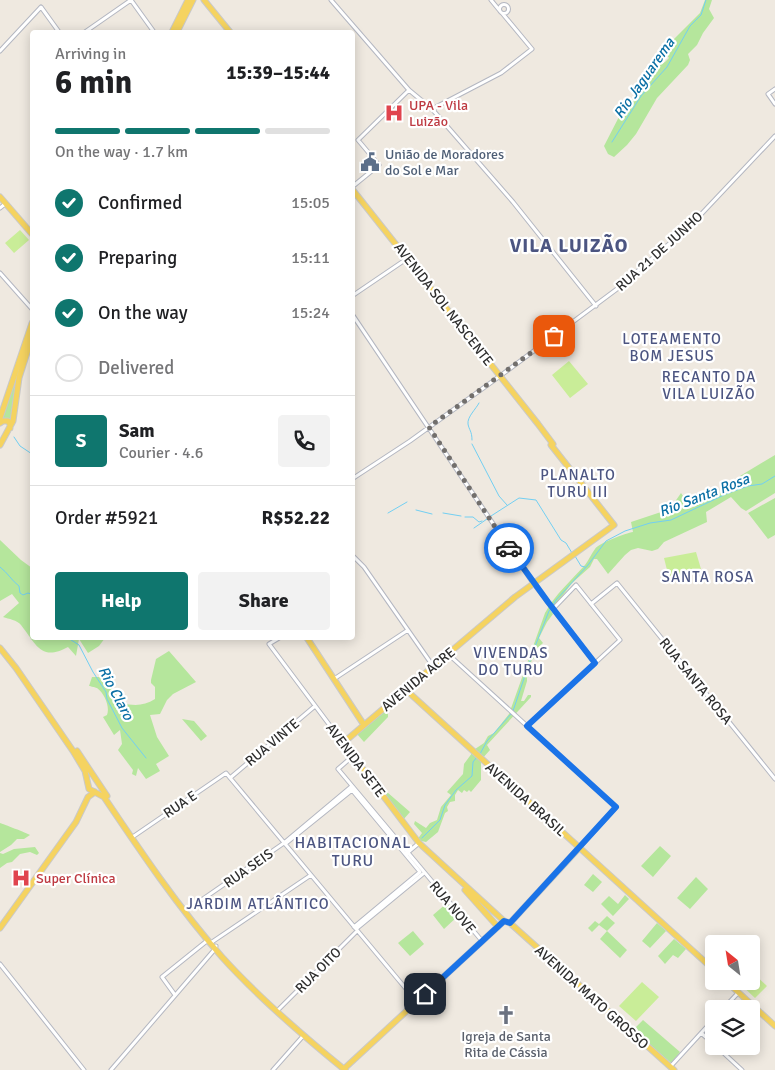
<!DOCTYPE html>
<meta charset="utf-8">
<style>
:root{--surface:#fff;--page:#f2f2f2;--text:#202124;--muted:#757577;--line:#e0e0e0;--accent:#0f766e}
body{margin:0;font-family:Signika,sans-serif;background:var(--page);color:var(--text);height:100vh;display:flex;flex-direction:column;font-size:19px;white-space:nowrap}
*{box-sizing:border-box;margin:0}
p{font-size:16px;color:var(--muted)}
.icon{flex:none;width:28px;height:28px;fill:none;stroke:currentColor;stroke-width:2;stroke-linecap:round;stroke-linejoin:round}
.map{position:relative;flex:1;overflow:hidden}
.sheet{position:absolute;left:30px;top:30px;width:325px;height:610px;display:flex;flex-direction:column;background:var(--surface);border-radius:5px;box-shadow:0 2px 12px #0003}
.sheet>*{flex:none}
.needle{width:32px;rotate:330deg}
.tools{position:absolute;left:705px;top:935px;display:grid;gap:10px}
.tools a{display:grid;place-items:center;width:55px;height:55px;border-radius:5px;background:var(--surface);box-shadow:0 2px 12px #0003;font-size:25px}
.pin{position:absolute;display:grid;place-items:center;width:42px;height:42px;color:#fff;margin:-21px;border-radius:10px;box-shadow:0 2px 8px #0006}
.courier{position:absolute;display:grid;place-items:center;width:50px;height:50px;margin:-25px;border:4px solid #1a73e8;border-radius:50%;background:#fff;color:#222;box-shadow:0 1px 6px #0007}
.headline em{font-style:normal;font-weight:700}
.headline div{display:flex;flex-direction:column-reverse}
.headline{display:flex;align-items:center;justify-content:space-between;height:85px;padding:0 25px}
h1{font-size:32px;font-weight:700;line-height:38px}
.bar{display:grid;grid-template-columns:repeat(4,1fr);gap:8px 5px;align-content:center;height:60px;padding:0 25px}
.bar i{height:6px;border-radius:4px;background:var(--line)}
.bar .active{background:var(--accent)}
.bar p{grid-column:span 4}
.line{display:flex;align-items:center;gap:12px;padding:0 25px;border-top:1px solid var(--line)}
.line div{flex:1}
.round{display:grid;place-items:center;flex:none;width:52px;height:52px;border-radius:5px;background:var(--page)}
ol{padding:0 25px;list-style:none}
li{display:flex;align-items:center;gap:15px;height:55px}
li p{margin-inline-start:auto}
li .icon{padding:5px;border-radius:50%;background:var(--accent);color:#fff;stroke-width:4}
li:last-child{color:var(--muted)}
li i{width:28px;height:28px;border:2px solid var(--line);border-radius:50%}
.button{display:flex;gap:10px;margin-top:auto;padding:10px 25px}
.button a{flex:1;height:58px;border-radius:5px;background:var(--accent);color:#fff;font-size:20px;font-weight:700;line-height:58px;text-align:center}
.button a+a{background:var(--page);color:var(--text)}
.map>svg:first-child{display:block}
.green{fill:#b5e69c}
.pitch{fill:#c9ed98}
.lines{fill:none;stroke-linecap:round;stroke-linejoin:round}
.stream{stroke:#72cff2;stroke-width:1}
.minor-casing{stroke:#b4b7c1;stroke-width:5}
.major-casing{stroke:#c9c9c9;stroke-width:7}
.minor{stroke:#fff;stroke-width:3}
.major{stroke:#f5d360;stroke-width:5}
.done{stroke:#726f6c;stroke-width:5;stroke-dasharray:0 9}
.route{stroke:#1a73e8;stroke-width:6}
.labels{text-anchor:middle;stroke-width:4.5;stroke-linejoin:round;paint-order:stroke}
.health-label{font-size:14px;fill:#be3a42;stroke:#fff;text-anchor:start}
.service-label{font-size:14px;fill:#4e5e75;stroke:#fff;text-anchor:start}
.street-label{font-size:14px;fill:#2e2e2e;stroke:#fff}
.worship-label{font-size:14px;fill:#5b616d;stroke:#fff}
.water-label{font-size:15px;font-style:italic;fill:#0a6fa5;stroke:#fff}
.neighbourhood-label{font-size:15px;letter-spacing:1px;fill:#4c5581;stroke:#fff}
.quarter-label{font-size:16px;letter-spacing:1px;fill:#4c5581;stroke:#fff}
.district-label{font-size:19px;font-weight:bold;letter-spacing:1px;fill:#4c5581;stroke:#fff}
</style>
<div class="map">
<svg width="775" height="1070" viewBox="0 0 775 1070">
<rect width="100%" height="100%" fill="#efe9e0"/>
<path class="green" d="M 705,0 L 712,0 L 709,9 L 714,18 L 703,33 L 697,45 L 688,54 L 690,60 L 688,65 L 657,98 L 636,134 L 627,145 L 614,157 L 608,154 L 604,146 L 623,109 L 628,102 L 638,95 L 648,81 L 643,76 L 650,65 L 653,68 L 665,62 L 669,58 L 663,50 L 700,13 Z
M 17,375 L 18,376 L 11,420 L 2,418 Z
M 775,455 L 775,493 L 746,511 L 741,508 L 731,497 L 706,512 L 707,522 L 664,542 L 658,549 L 652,551 L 638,548 L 631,550 L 625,555 L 608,574 L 597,559 L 594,559 L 590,567 L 572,583 L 551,611 L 553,614 L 547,622 L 539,638 L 543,643 L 535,650 L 538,655 L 532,660 L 527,672 L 527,681 L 521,701 L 524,701 L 528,695 L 531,695 L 531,697 L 487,745 L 490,750 L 481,760 L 481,780 L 471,792 L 469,790 L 467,792 L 464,790 L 462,793 L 458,790 L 455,795 L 455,801 L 450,802 L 447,807 L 448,811 L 445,813 L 438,832 L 426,842 L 417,840 L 422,833 L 414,824 L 415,821 L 426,828 L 430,823 L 437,820 L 441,807 L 451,795 L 447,792 L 463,774 L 464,764 L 475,749 L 484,743 L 488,736 L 494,733 L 509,714 L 545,613 C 556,593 570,582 585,565 C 589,560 591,554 595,549 C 599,543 626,533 633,532 L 631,522 L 670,509 L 681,493 L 691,508 L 728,489 L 735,488 L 740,476 Z
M 775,498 L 775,535 L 768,539 L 748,513 Z
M 0,540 L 21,560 L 32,568 L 32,638 L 105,638 L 99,646 L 88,653 L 79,639 L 76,656 L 68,647 C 41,662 36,644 21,625 C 17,620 9,619 3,617 L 19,603 L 12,594 L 0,601 Z
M 169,651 L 196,682 L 173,694 L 167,700 L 160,714 L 150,715 L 157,737 L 169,756 L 156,764 L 160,771 L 146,779 L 138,768 L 136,776 L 132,774 L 133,770 L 118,750 L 122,744 L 120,730 L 114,735 L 103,717 L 107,715 C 110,707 105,694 97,688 C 97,688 90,686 89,686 L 92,677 L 104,677 L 122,703 C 134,706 144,706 155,699 L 155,687 L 151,683 L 151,680 L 156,659 Z
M 386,710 L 388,712 L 388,717 L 364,742 L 357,734 Z
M 182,719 L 194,721 L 207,736 L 201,741 Z
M 372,779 L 410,812 L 403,820 Z
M 0,823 C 3,824 27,833 30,835 L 24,839 L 17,839 L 11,845 L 0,852 Z
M 660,846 L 671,856 L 653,877 L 641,866 Z
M 35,847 L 39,853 L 37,855 L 30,852 L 20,854 L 12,862 L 7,863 L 0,868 L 0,853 L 3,854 L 14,849 Z
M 593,874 L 602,882 L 593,892 L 584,885 Z
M 696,877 L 708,889 L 690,909 L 677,898 Z
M 625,895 L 629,899 L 613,916 L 601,904 L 609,896 L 618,904 Z
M 447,903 L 458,916 L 444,929 L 433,915 Z
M 607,916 L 615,923 L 607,931 L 627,950 L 620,958 L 600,939 L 607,931 L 599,925 L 592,932 L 588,928 L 595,921 L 599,924 Z
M 657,923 L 666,931 L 650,948 L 642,941 Z
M 413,931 L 424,944 L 410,956 L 398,943 Z
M 674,939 L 686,949 L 678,958 L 673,955 L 665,964 L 658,956 Z
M 643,1020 L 680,1052 L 671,1063 L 633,1030 Z"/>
<path class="pitch" d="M 20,230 L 29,240 L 14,253 L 5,243 Z
M 569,361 L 588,384 L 570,398 L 552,375 Z
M 696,552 L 701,569 L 669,578 L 664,558 Z
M 751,971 L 767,986 L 755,998 L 737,981 L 751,981 Z
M 642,982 L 659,997 L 636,1021 L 619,1006 Z"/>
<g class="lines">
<path class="stream" d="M 612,142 L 641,96 L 667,67 L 690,26 L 701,15 L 706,0
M 14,437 L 20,446 L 32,454
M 472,440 C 472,431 469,430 468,424 C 467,417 476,409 479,403
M 472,444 L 499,496 L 507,505
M 416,510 L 432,514
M 388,513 L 407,502
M 443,513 L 461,516
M 491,516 L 519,498 L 536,500 L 561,540 L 566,543 L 572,553
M 465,517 L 473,517 L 479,522 L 482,521
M 474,528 L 487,519
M 575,556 L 581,566 L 585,567
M 0,567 C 8,573 12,581 19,586 L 20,593 L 23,595 L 28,593 L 31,594 L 32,601
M 68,638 L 79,645 L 93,672 L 106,692 L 107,699 L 122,728 L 146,758
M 513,711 L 534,649 L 549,611 L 556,600 L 588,565 L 606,541 L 625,531 L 650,523 L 671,520 L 726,494 L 748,486 L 762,484 L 775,476
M 480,754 L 487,741 L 511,714
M 422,838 L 440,820 L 445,805 L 456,790 L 472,776 L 473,762 L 477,757"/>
<g class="minor-casing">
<path id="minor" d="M 131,0 L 154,32
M 331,0 L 409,90 L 432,109 L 513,202 L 596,306
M 491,0 L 500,11
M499.5 9a4.5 4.5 0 1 1 9 0a4.5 4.5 0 1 1-9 0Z
M 85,32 L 131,0
M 0,51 L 41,7 L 59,32
M 775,89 L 768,94 L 775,104
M 432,109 L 501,73 L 532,49 L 502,13
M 352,187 L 379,165 L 358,140 L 409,90
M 0,208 L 5,204
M 0,273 L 32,309
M 352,296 L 408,258
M 352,314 L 533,583 L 595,663
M 352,479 L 410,441 L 500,376 L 617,289 L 691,225 L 775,136
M 352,555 L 364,567 L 433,666
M 591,604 L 617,583 L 775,779
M 279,638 L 269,644 L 343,743
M 448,654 L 616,807 L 580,847
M 334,679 L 408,630
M 527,726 L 620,640 L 576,585 L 553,609
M 353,756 L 338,769 L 482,941
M 230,778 L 315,706
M 352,787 L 352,790 L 420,872
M 134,836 L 226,773 L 417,1002
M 285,844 L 352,790
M 406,854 L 419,843
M 187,910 L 284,843 L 352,786
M 354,927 L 420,872
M 356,929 L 424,873
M 212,942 L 311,875
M 0,964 L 84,1070
M 175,995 L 162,977 L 208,940
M 279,1009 L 357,931
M 723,1009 L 738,993
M 701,1033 L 714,1044
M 716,1046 L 742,1070
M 670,1067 L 714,1019
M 111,1070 L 215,949 L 216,946
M 273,1070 L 304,1035"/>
</g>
<g class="major-casing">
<path id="major" d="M 204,0 L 230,32
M 172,32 L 188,0
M 177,32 L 193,0
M 352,189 L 538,424 L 553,444 L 551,445 L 614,525 L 515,597 L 343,743 L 419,843 L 504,921 L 510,923 L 674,1070
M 0,197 L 32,234
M 0,418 L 32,323
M 0,423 L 3,421 L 8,421 L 10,424 L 10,428
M 0,445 L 13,421 L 19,378 L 32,337
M 307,638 L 364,725
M 0,648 L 16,668 L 73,751 L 85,771 L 89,789 L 104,797 C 141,852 178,907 222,957 C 259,998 302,1035 345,1070 L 346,1067 L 504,921
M 405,689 L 714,970
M 77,751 L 107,796
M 465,890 L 498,927
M 510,923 L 579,848
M 0,928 L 76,822 L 88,797 L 95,792
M 726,981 L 775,1026"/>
</g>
<use href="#minor" class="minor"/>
<use href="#major" class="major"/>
</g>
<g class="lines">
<path class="done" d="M 509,548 L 429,427 L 554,336"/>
<path class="route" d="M 425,994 L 504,921 L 510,923 L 616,807 L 527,726 L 595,663 L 548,602 L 509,548"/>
</g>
<defs>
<g id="hospital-bare" transform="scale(1.5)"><path d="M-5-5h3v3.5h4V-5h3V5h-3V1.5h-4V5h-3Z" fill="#e0444e" stroke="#fff" stroke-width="2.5" paint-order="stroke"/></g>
<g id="civic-bare" transform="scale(1.5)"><path d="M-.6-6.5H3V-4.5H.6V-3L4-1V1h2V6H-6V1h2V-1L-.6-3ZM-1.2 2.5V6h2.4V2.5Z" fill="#5c6f8a" stroke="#fff" stroke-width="2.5" paint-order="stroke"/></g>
<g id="church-bare" transform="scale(1.5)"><path d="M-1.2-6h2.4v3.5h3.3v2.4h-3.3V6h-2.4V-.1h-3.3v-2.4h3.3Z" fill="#6b7280" stroke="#fff" stroke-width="2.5" paint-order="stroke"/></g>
</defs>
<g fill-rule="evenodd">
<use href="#hospital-bare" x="394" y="113"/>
<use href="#civic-bare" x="370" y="162"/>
<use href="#hospital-bare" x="21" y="878"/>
<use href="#church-bare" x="506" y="1015"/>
</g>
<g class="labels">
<g class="health-label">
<text x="409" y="110">UPA - Vila<tspan x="409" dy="16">Luizão</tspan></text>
<text x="36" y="883">Super Clínica</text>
</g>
<g class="service-label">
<text x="385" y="159">União de Moradores<tspan x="385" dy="16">do Sol e Mar</tspan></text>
</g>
<g class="street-label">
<text transform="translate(659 251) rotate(-42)" y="5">RUA 21 DE JUNHO</text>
<text transform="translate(444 304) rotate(52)" y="5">AVENIDA SOL NASCENTE</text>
<text transform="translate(418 679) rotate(-40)" y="5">AVENIDA ACRE</text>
<text transform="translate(696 681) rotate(51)" y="5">RUA SANTA ROSA</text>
<text transform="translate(272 742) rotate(-40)" y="5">RUA VINTE</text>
<text transform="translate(356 760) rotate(53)" y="5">AVENIDA SETE</text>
<text transform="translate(526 799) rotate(42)" y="5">AVENIDA BRASIL</text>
<text transform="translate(180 804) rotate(-34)" y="5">RUA E</text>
<text transform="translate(248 868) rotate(-35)" y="5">RUA SEIS</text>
<text transform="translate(453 907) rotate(50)" y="5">RUA NOVE</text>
<text transform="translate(318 970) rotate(-45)" y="5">RUA OITO</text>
<text transform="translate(592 997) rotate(42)" y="5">AVENIDA MATO GROSSO</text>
</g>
<g class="worship-label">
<text x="506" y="1041">Igreja de Santa<tspan x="506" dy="16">Rita de Cássia</tspan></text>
</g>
<g class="water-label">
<text transform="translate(644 78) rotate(-55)" y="5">Rio Jaguarema</text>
<text transform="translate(704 495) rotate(-21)" y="5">Rio Santa Rosa</text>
<text transform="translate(116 693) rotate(62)" y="5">Rio Claro</text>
</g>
<g class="neighbourhood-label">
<text x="672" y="344">LOTEAMENTO<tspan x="672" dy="17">BOM JESUS</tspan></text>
<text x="709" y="382">RECANTO DA<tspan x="709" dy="17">VILA LUIZÃO</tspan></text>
<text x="578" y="480">PLANALTO<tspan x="578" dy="17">TURU III</tspan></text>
<text x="708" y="582">SANTA ROSA</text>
<text x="511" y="658">VIVENDAS<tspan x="511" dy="17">DO TURU</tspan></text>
<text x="258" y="909">JARDIM ATLÂNTICO</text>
</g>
<g class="quarter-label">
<text x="353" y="848">HABITACIONAL<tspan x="353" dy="18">TURU</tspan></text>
</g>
<g class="district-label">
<text x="569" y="252">VILA LUIZÃO</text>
</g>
</g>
</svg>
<div class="tools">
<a><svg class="needle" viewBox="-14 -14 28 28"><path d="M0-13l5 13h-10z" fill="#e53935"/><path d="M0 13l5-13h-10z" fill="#757577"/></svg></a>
<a><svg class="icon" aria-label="layers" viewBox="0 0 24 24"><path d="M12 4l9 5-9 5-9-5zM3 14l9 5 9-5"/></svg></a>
</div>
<div class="pin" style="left:554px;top:336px;background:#ea580c"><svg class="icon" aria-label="bag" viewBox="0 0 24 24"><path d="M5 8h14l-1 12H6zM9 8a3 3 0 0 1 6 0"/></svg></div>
<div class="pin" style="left:425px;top:994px;background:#1f2937"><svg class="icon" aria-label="home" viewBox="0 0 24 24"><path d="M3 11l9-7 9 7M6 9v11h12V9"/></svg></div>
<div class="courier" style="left:509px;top:548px"><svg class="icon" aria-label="car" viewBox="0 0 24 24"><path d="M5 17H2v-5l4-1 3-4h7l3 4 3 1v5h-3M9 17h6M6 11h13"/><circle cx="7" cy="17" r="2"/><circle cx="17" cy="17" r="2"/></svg></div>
<section class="sheet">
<div class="headline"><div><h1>6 min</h1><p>Arriving in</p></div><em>15:39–15:44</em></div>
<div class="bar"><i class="active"></i><i class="active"></i><i class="active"></i><i></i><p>On the way · 1.7 km</p></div>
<ol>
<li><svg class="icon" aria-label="check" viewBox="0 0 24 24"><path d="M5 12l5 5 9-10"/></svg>Confirmed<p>15:05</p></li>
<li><svg class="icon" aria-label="check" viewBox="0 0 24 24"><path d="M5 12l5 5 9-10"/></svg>Preparing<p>15:11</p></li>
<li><svg class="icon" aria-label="check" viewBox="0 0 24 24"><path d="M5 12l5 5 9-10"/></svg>On the way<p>15:24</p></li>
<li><i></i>Delivered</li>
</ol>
<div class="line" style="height:90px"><b class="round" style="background:var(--accent);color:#fff">S</b><div><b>Sam</b><p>Courier · 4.6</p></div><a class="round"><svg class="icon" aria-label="phone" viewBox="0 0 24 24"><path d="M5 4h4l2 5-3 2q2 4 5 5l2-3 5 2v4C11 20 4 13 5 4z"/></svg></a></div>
<div class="line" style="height:65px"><div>Order #5921</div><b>R$52.22</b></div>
<div class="button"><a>Help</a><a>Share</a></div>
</section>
</div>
